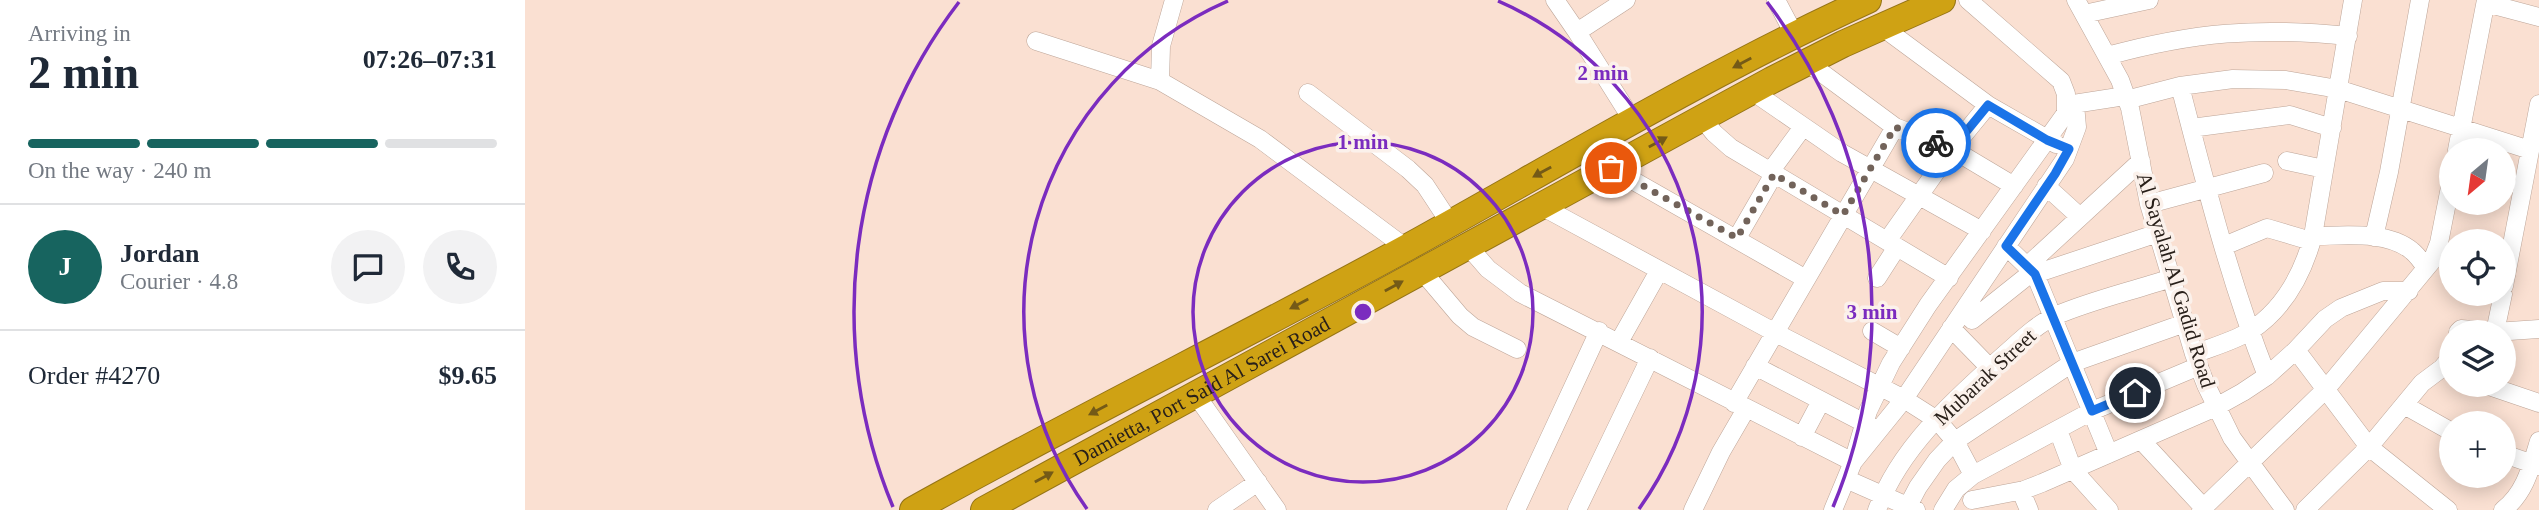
<!DOCTYPE html>
<meta charset="utf-8">
<style>
:root{--surface:#fff;--page:#f2f2f3;--text:#1f2937;--muted:#747a83;--line:#e0e1e3;--accent:#17645f}
body{margin:0;font-family:"Times New Roman",serif;background:var(--page);color:var(--text);height:100vh;display:flex;flex-direction:column;font-size:26px;white-space:nowrap}
*{box-sizing:border-box;margin:0}
p{font-size:23px;color:var(--muted)}
.icon{flex:none;width:38px;height:38px;fill:none;stroke:currentColor;stroke-width:2;stroke-linecap:round;stroke-linejoin:round}
.map{position:relative;flex:1;overflow:hidden}
.details{display:flex;flex-direction:column;background:var(--surface);width:525px}
.details>*{flex:none}
.needle{width:46px;rotate:209deg}
.tools{position:absolute;left:1914px;top:138px;display:grid;gap:14px}
.tools a{display:grid;place-items:center;width:77px;height:77px;border-radius:50%;background:var(--surface);box-shadow:0 4px 18px #0003;font-size:35px}
.pin{position:absolute;display:grid;place-items:center;width:60px;height:60px;color:#fff;margin:-30px;border:4px solid #fff;border-radius:50%;box-shadow:0 2px 7px #0007}
.courier{position:absolute;display:grid;place-items:center;width:70px;height:70px;margin:-35px;border:5px solid #1a73e8;border-radius:50%;background:#fff;color:#222;box-shadow:0 2px 9px #0007}
.overview em{font-style:normal;font-weight:800}
.overview div{display:flex;flex-direction:column-reverse}
.overview{display:flex;align-items:center;justify-content:space-between;height:119px;padding:0 28px}
h1{font-size:46px;font-weight:800;line-height:52px}
.bar{display:grid;grid-template-columns:repeat(4,1fr);gap:10px 7px;align-content:center;height:84px;padding:0 28px}
.bar i{height:9px;border-radius:5px;background:var(--line)}
.bar .active{background:var(--accent)}
.bar p{grid-column:span 4}
.line{display:flex;align-items:center;gap:18px;padding:0 28px;border-top:2px solid var(--line)}
.line div{flex:1}
.round{display:grid;place-items:center;flex:none;width:74px;height:74px;border-radius:37px;background:var(--page)}
main{display:flex;flex:1;min-height:0}
.map>svg:first-child{display:block}
.lines{fill:none;stroke-linecap:round;stroke-linejoin:round}
.minor-casing{stroke:#bda598;stroke-width:19}
.highway-casing{stroke:#957416;stroke-width:28}
.minor{stroke:#fff;stroke-width:18}
.highway{stroke:#cfa214;stroke-width:26}
.oneway{fill:#745a17}
.done{stroke:#72635a;stroke-width:7;stroke-dasharray:0 12.6}
.route{stroke:#1a73e8;stroke-width:9}
.ring{fill:none;stroke:#7b2cbf;stroke-width:3.5}
.labels{text-anchor:middle;stroke-width:7;stroke-linejoin:round;paint-order:stroke}
.street-label{font-size:21px;fill:#29201a;stroke:#fbf1eb}
.centre{fill:#7b2cbf;stroke:#fbf1eb;stroke-width:3.5}
.ring-label{font-size:21px;text-anchor:middle;font-weight:bold;fill:#7b2cbf;stroke:#fbf1eb;stroke-width:7;stroke-linejoin:round;paint-order:stroke}
</style>
<main>
<section class="details">
<div class="overview"><div><h1>2 min</h1><p>Arriving in</p></div><em>07:26–07:31</em></div>
<div class="bar"><i class="active"></i><i class="active"></i><i class="active"></i><i></i><p>On the way · 240 m</p></div>
<div class="line" style="height:126px"><b class="round" style="background:var(--accent);color:#fff">J</b><div><b>Jordan</b><p>Courier · 4.8</p></div><a class="round"><svg class="icon" aria-label="chat" viewBox="0 0 24 24"><path d="M4 5h16v11H9l-5 4z"/></svg></a><a class="round"><svg class="icon" aria-label="phone" viewBox="0 0 24 24"><path d="M5 4h4l2 5-3 2q2 4 5 5l2-3 5 2v4C11 20 4 13 5 4z"/></svg></a></div>
<div class="line" style="height:91px"><div>Order #4270</div><b>$9.65</b></div>
</section>
<div class="map">
<svg width="2014" height="510" viewBox="0 0 2014 510">
<rect width="100%" height="100%" fill="#fae0d2"/>
<g class="lines">
<g class="minor-casing">
<path id="minor" d="M 649,0 L 636,46 L 635,81 L 735,139 L 881,248
M 1030,0 L 1052,32 L 1108,121
M 1251,0 L 1270,36
M 1551,0 L 1595,80 L 1605,108 L 1624,204 L 1669,354 L 1681,385 L 1707,438 L 1760,510
M 1961,3 L 2014,17
M 1559,14 L 1624,0
M 1356,26 L 1463,105 L 1531,144
M 1052,32 L 1101,0
M 511,41 L 635,81
M 1582,56 C 1669,32 1733,27 1823,36
M 1282,62 L 1370,127 L 1427,149 L 1489,186
M 1655,86 C 1680,183 1705,282 1742,376
M 1227,91 L 1317,153 L 1457,231
M 783,93 L 883,169 L 900,185 L 925,223
M 1601,100 L 1655,86 L 1708,79 L 1761,80 L 1813,89 L 2005,150
M 1542,105 L 1600,96
M 1177,118 L 1189,133 L 1206,148 L 1424,278
M 1666,128 L 1765,115 L 1807,128
M 1932,150 L 1961,0
M 1762,161 L 1799,169
M 1086,168 L 1281,279
M 1245,172 L 1278,127
M 1521,186 L 1555,217
M 1624,204 L 1739,173
M 1016,206 L 1249,332 L 1379,399 L 1412,420 L 1430,441 L 1448,475
M 1788,236 C 1818,236 1862,230 1887,251 C 1892,255 1897,262 1901,268
M 1849,237 L 1864,172 L 1895,0
M 1212,238 L 1249,174
M 1362,241 L 1427,149 L 1463,105
M 943,246 L 963,269 L 995,293 L 1328,462 L 1379,399 L 1540,159 L 1552,127 L 1550,104
M 1481,246 L 1510,274 L 1584,454
M 1699,246 L 1742,228 L 1786,241
M 1502,266 L 1616,161
M 897,271 L 935,316 L 948,327 L 992,349
M 1352,278 L 1372,247
M 1979,286 L 2014,104
M 1447,320 L 1501,277 L 1633,233
M 1426,328 L 1465,368
M 1347,331 L 1376,348
M 1933,332 L 1936,329 L 1970,332 L 2014,329
M 1970,332 L 1978,294
M 1094,342 L 1134,271
M 1771,350 L 1844,447 L 1923,510
M 1669,354 C 1687,347 1709,341 1725,331 C 1759,309 1778,273 1788,236 L 1828,0
M 1230,366 L 1349,428
M 1961,385 L 2014,403
M 671,395 L 752,510
M 1209,403 L 1370,127
M 1879,405 L 1927,432
M 1533,430 L 1548,470 L 1584,510
M 1277,437 L 1296,401
M 1616,440 L 1679,508
M 1979,454 L 2014,466
M 1321,479 L 1391,510
M 1496,491 L 1504,510
M 1447,500 L 1499,490 L 1517,483 L 1691,407 L 1718,392 L 1742,376 L 1771,350 L 1800,319 L 1816,308 L 1858,291 L 1884,291
M 1383,506 L 1393,487 L 1412,460 L 1430,441 L 1547,363 L 1660,323
M 692,510 L 733,482
M 991,510 L 1074,331
M 1052,510 L 1125,358
M 1168,510 L 1196,452 L 1221,409
M 1308,510 L 1328,462 L 1343,411 L 1366,363 L 1403,305 L 1541,113 L 1541,94 L 1536,81 L 1443,0
M 1352,510 C 1375,447 1430,399 1479,355 C 1494,342 1512,324 1530,316 C 1567,300 1608,291 1646,278
M 1418,510 L 1431,489 L 1448,475 L 1567,411 L 1674,366
M 1676,510 L 1801,389 L 1907,261 L 1914,243 L 1927,177
M 1780,510 L 1844,447 L 1897,383 L 1917,368 L 1927,356
M 1978,510 C 2000,493 2006,467 2014,441"/>
</g>
<g class="highway-casing">
<g id="highway">
<path d="M 388,510 C 551,419 719,337 883,247 C 1035,163 1185,72 1343,0"/>
<path id="s1" d="M 459,510 L 1247,80 L 1318,44 L 1417,0"/>
</g>
</g>
<use href="#minor" class="minor"/>
<use href="#highway" class="highway"/>
</g>
<defs><path id="oneway-solid" d="M-6-.8H1V-3.2L6.5 0L1 3.2V.8H-6Z" transform="scale(1.75)"/></defs>
<g class="oneway">
<use href="#oneway-solid" transform="translate(1217 63) rotate(152)"/>
<use href="#oneway-solid" transform="translate(1133 142) rotate(-29)"/>
<use href="#oneway-solid" transform="translate(1017 172) rotate(151)"/>
<use href="#oneway-solid" transform="translate(869 286) rotate(-29)"/>
<use href="#oneway-solid" transform="translate(774 304) rotate(152)"/>
<use href="#oneway-solid" transform="translate(573 410) rotate(152)"/>
<use href="#oneway-solid" transform="translate(519 477) rotate(-29)"/>
</g>
<g class="lines">
<path class="done" d="M 1086,168 L 1212,238 L 1249,174 L 1318,215 L 1370,127 L 1411,143"/>
<path class="route" d="M 1411,143 L 1427,149 L 1463,105 L 1522,140 L 1544,149 L 1530,174 L 1481,246 L 1510,274 L 1567,411 L 1610,393"/>
</g>
<g class="ring">
<circle cx="838" cy="312" r="170"/>
<path d="M562 509A339 339 0 0 1 703 1M973 1A339 339 0 0 1 1114 509"/>
<path d="M368 507A509 509 0 0 1 434 2M1242 2A509 509 0 0 1 1308 507"/>
</g>
<g class="labels">
<g class="street-label">
<text transform="translate(1651 280) rotate(73)" y="7">Al Sayalah Al Gadid Road</text>
<text transform="translate(1460 377) rotate(-43)" y="7">Mubarak Street</text>
<text dy="7" stroke="none"><textPath href="#s1" startOffset="248">Damietta, Port Said Al Sarei Road</textPath></text>
</g>
</g>
<circle cx="838" cy="312" r="10" class="centre"/>
<g class="ring-label">
<text x="1078" y="80">2 min</text>
<text x="838" y="149">1 min</text>
<text x="1347" y="319">3 min</text>
</g>
</svg>
<div class="tools">
<a><svg class="needle" viewBox="-14 -14 28 28"><path d="M0-13l5 13h-10z" fill="#e53935"/><path d="M0 13l5-13h-10z" fill="#747a83"/></svg></a>
<a><svg class="icon" aria-label="locate" viewBox="0 0 24 24"><circle cx="12" cy="12" r="6"/><path d="M12 2v4M12 18v4M2 12h4M18 12h4"/></svg></a>
<a><svg class="icon" aria-label="layers" viewBox="0 0 24 24"><path d="M12 4l9 5-9 5-9-5zM3 14l9 5 9-5"/></svg></a>
<a>+</a>
</div>
<div class="pin" style="left:1086px;top:168px;background:#ea580c"><svg class="icon" aria-label="bag" viewBox="0 0 24 24"><path d="M5 8h14l-1 12H6zM9 8a3 3 0 0 1 6 0"/></svg></div>
<div class="pin" style="left:1610px;top:393px;background:#1f2937"><svg class="icon" aria-label="home" viewBox="0 0 24 24"><path d="M3 11l9-7 9 7M6 9v11h12V9"/></svg></div>
<div class="courier" style="left:1411px;top:143px"><svg class="icon" aria-label="bike" viewBox="0 0 24 24"><circle cx="6" cy="16" r="4"/><circle cx="18" cy="16" r="4"/><path d="M6 16l4-8h5l3 8M10 8l3 8H6M13 5h3"/></svg></div>
</div>
</main>
